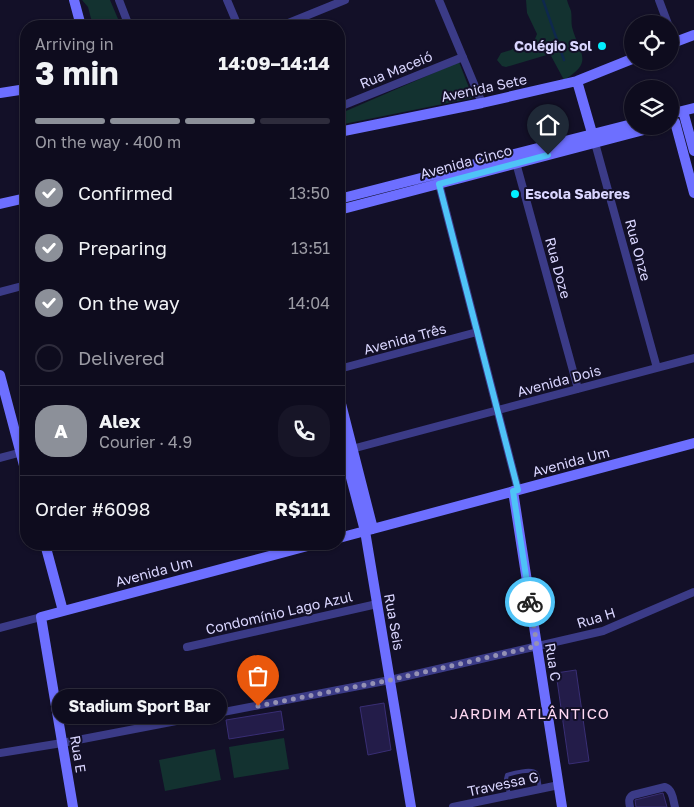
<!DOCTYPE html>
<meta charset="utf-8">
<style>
:root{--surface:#0e0c1e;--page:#171527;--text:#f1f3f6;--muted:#9b9ba4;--line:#2e2c3c;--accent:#8c9099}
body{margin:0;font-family:"Golos Text",sans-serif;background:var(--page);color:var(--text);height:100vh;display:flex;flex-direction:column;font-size:19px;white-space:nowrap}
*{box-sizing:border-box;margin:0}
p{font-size:16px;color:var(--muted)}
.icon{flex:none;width:28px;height:28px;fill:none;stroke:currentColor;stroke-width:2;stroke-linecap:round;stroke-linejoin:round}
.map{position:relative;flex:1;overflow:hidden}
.drawer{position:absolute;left:20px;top:20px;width:325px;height:530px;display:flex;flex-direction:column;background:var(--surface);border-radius:20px;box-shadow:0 1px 4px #0004,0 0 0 1px var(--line)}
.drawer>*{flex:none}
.controls{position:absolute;left:624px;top:15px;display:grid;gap:10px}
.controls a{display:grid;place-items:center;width:55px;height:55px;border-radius:50%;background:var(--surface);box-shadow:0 1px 4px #0004,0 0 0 1px var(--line);font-size:25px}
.pin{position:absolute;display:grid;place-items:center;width:42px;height:42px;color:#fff;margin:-51px -21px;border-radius:50% 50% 50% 0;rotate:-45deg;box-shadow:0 0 5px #0007}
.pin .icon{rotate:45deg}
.courier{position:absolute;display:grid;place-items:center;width:50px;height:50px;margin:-25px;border:4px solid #4fc3f7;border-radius:50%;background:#fff;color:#222;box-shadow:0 1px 6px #0007}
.bubble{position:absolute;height:35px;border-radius:18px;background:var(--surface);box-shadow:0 1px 4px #0004,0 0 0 1px var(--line);font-size:16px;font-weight:700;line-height:35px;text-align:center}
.summary em{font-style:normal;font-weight:700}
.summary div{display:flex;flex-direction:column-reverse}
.summary{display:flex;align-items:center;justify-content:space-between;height:85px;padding:0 15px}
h1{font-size:32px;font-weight:700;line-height:38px}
.bar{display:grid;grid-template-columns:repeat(4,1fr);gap:8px 5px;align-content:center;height:60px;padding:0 15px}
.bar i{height:6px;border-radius:4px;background:var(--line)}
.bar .current{background:var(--accent)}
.bar p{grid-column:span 4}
.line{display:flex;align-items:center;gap:12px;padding:0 15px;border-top:1px solid var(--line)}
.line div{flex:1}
.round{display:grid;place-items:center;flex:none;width:52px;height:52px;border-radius:20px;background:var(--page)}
ol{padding:0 15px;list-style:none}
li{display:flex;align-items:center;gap:15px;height:55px}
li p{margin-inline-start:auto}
li .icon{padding:5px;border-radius:50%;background:var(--accent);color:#fff;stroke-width:4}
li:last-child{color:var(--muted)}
li i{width:28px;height:28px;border:2px solid var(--line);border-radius:50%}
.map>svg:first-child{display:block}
.green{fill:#133230}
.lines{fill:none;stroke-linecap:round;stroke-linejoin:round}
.stream{stroke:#0e284d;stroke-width:2.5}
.building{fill:#231c49;stroke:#392e75}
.lane{stroke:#3b3b87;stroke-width:4}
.street{stroke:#3b3b87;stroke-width:8}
.secondary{stroke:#6d6fff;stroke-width:10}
.done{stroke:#9491b4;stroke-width:5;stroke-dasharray:0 9}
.route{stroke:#4fc3f7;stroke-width:6}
.poi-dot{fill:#02efff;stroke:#131028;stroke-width:2}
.labels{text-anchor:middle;stroke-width:4;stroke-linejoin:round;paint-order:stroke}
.poi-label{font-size:14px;font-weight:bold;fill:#dad6ff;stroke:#131028;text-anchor:end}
.street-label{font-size:14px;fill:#dad6ff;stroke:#131028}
.neighbourhood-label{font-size:15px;letter-spacing:1px;fill:#ffd8f2;stroke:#131028}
</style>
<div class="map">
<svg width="694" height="807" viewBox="0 0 694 807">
<rect width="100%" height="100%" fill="#131028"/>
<path class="green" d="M 82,0 L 110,0 L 121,26 L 93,26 L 88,7 Z
M 526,0 L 567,0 C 568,4 570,8 571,11 C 572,17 571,22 572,27 C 579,54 595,61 564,80 L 550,54 L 506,67 L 502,66 L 497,60 L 501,53 L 511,50 L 517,45 L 530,44 L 535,39 L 537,34 L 527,13 Z
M 459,62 L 473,98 L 339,125 L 339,114 Z
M 284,738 L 289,769 L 234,778 L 229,747 Z
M 215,749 L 221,780 L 165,791 L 159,760 Z"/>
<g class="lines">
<path class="stream" d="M 543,0 L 564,60"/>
</g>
<path class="building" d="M 576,670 L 589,761 L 569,764 L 556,673 Z
M 384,703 L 391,750 L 368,755 L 360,707 Z
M 281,711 L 284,730 L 229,739 L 226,720 Z
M 663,793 L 667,807 L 636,807 L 635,800 Z"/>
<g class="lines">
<path class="lane" d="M 509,795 L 506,779 L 507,775 C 513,773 532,768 536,773 C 539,776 539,785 540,789"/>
<path class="street" d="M 119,0 L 129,26
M 227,0 L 238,26
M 439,0 L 482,103
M 659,0 L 668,24
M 281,26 L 345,0
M 670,27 L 676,42
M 339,107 L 463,57
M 595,143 L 657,368
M 515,159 L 578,389
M 438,180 L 518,490
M 0,292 L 26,285
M 339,369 L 477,332
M 348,450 L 694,358
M 0,458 L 26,451
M 281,544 L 283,552
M 0,628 L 41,617
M 187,647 L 377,604
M 0,753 L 62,743 L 390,680 L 603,631 L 694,592
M 453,807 L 559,785
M 630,807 C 629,802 628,798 633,795 L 665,787 C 673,790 673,800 675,807"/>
<path class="secondary" d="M 74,0 L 81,26
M 670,44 L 694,35
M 577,81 L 594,140
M 0,93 L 26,89
M 683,111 L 694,151
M 670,114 L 694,108
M 675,122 L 694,193
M 339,132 L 482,103 L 577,81 L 632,59
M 339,199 L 632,124
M 0,204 L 26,198
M 339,210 L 659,126
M 0,375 L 26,473
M 339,396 L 373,529
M 339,432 L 365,531 L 411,807
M 513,491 L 562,807
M 339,538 L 694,443
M 45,544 L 63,611
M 73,807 L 41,617 L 315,544"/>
</g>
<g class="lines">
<path class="done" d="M 258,706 L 390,680 L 537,646 L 530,602"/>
<path class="route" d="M 530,602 L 513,491 L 518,490 L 439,184 L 548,155"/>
</g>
<g class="poi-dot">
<circle cx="602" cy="46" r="5"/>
<circle cx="515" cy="194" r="5"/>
</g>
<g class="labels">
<g class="poi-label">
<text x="592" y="51">Colégio Sol</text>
<text x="525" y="199" text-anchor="start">Escola Saberes</text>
</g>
<g class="street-label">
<text transform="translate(396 70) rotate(-22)" y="5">Rua Maceió</text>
<text transform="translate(484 88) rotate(-12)" y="5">Avenida Sete</text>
<text transform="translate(466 162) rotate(-15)" y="5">Avenida Cinco</text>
<text transform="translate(638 250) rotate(75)" y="5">Rua Onze</text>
<text transform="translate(558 268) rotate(75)" y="5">Rua Doze</text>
<text transform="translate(405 339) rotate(-15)" y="5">Avenida Três</text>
<text transform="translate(559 381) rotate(-15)" y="5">Avenida Dois</text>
<text transform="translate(571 462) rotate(-15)" y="5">Avenida Um</text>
<text transform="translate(154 572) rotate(-15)" y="5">Avenida Um</text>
<text transform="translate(279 613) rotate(-13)" y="5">Condomínio Lago Azul</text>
<text transform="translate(596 618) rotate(-17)" y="5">Rua H</text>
<text transform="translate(394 622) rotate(80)" y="5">Rua Seis</text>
<text transform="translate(553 662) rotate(81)" y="5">Rua C</text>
<text transform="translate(78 754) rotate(81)" y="5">Rua E</text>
<text transform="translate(503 784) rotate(-12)" y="5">Travessa G</text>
</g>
<g class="neighbourhood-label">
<text x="530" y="719">JARDIM ATLÂNTICO</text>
</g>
</g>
</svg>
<div class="controls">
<a><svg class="icon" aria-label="locate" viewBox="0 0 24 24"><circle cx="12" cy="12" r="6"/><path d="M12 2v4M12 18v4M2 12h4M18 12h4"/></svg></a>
<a><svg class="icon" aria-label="layers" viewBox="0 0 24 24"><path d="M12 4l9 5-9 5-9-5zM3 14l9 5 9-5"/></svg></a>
</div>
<div class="pin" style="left:258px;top:706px;background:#ea580c"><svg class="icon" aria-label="bag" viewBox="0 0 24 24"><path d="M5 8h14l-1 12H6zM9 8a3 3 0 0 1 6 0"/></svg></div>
<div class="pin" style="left:548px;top:155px;background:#1f2937"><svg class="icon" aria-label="home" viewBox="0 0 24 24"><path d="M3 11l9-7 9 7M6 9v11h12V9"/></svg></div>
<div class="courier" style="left:530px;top:602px"><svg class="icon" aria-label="bike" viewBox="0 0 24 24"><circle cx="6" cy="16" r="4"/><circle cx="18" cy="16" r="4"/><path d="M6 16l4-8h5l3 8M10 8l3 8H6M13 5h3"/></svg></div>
<div class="bubble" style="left:52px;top:689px;width:175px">Stadium Sport Bar</div>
<section class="drawer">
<div class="summary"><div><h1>3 min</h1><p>Arriving in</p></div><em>14:09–14:14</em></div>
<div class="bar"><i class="current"></i><i class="current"></i><i class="current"></i><i></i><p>On the way · 400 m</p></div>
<ol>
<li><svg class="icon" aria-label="check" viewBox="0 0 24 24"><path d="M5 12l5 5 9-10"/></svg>Confirmed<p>13:50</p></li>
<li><svg class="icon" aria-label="check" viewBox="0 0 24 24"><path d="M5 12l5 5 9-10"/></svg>Preparing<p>13:51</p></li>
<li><svg class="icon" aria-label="check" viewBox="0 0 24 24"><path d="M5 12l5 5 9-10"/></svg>On the way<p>14:04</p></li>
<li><i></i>Delivered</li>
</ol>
<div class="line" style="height:90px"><b class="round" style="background:var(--accent);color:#fff">A</b><div><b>Alex</b><p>Courier · 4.9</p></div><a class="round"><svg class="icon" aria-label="phone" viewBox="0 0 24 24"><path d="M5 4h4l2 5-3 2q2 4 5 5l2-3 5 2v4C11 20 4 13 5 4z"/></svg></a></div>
<div class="line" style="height:65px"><div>Order #6098</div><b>R$111</b></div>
</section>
</div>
